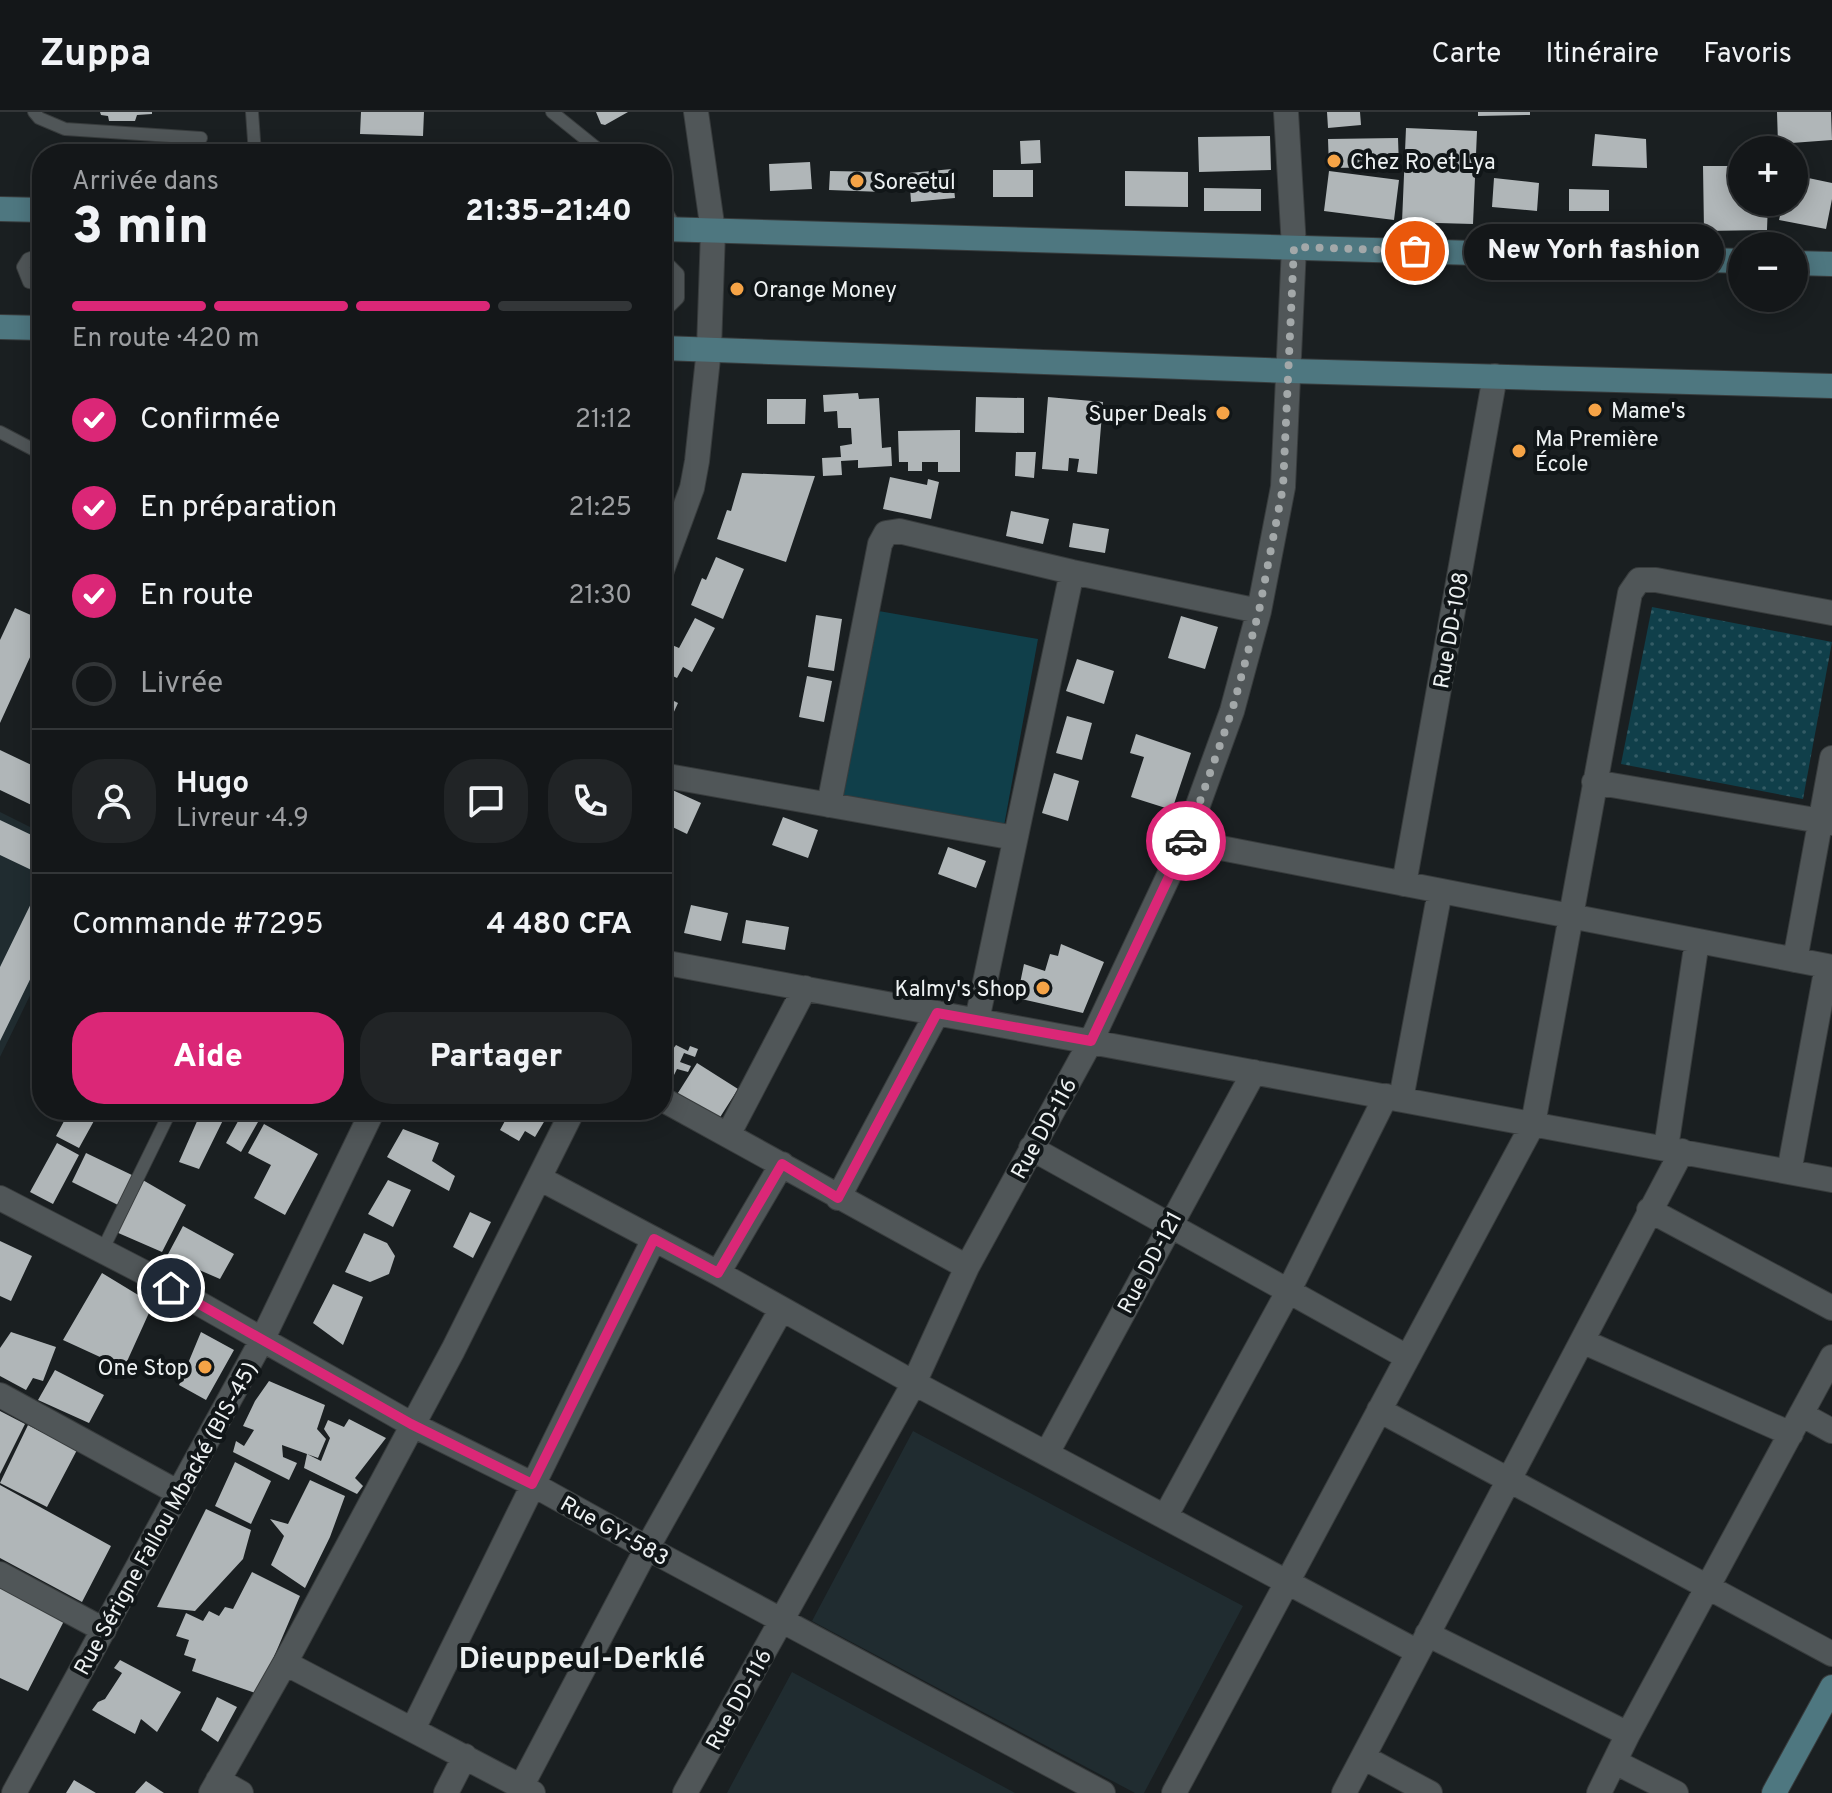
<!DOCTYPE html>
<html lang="fr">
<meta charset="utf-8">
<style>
:root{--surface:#141719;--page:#212426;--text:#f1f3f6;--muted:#9d9fa2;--line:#333638;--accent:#db2777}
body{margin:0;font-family:Overpass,sans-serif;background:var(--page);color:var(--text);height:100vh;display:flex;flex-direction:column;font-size:30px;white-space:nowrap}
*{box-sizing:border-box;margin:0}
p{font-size:26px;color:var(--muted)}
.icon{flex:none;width:44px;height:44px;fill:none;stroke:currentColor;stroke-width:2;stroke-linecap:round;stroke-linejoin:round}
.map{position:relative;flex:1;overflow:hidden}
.panel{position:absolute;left:32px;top:32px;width:640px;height:976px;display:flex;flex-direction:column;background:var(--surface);border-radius:32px;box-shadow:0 4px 20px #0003,0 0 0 2px var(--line)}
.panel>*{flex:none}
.buttons{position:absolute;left:1728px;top:24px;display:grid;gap:16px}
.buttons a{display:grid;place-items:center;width:80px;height:80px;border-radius:50%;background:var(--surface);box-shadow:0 4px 20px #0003,0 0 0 2px var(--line);font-size:40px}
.pin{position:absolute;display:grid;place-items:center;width:68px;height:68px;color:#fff;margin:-34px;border:4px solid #fff;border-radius:50%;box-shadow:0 2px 8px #0007}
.courier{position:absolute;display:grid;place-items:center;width:80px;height:80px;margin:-40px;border:6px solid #db2777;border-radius:50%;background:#fff;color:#222;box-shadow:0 2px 10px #0007}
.bubble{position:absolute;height:56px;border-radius:28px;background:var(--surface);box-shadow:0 4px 20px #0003,0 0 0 2px var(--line);font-size:26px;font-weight:800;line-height:56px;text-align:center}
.headline em{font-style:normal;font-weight:800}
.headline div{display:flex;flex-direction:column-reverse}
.headline{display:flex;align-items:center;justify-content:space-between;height:136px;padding:0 40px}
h1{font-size:52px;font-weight:800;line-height:60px}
.bar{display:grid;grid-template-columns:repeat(4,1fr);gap:12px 8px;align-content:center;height:96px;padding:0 40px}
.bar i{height:10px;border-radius:6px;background:var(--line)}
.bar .on{background:var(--accent)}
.bar p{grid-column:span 4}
.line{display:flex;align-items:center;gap:20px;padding:0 40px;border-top:2px solid var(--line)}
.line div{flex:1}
.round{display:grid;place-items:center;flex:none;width:84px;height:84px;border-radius:32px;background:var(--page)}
ol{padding:0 40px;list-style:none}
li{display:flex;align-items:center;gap:24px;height:88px}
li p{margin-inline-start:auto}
li .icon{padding:8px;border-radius:50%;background:var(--accent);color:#fff;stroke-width:4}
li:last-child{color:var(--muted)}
li i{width:44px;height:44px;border:4px solid var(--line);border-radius:50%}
.primary-button{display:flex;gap:16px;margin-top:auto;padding:16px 40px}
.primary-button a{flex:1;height:92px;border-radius:32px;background:var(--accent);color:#fff;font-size:32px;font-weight:800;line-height:92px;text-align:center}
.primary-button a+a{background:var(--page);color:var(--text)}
header{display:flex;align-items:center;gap:48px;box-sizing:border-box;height:112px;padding:0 40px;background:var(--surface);border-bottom:2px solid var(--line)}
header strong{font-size:38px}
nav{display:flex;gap:44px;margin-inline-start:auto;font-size:28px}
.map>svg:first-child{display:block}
.built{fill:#202c30}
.park{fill:url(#park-dots)}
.pitch{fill:#103f4a}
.building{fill:#b0b6b8}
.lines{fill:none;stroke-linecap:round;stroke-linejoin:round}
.lane-casing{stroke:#383c3d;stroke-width:14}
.street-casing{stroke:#383c3d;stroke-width:26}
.secondary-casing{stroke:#383c3d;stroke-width:26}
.lane{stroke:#505658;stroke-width:12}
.street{stroke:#505658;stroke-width:24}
.secondary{stroke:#4e7780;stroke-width:24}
.done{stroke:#a3a8a9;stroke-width:8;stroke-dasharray:0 14.4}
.route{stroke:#db2777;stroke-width:10}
.poi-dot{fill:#f5a346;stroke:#111618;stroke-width:3}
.labels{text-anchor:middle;stroke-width:8;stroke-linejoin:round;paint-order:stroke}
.poi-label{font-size:22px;fill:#edf1f2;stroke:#111618;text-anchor:start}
.street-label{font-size:22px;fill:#edf1f2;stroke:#111618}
.district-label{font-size:30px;font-weight:bold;fill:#edf1f2;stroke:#111618}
</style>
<header>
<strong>Zuppa</strong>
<nav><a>Carte</a><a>Itinéraire</a><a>Favoris</a></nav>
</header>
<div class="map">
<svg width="1832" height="1681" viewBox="0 0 1832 1681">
<defs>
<pattern id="park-dots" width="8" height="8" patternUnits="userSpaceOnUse" patternTransform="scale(2)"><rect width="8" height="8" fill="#103f4a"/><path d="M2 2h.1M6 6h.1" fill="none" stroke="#335b65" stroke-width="1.8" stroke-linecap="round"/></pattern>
</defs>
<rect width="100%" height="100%" fill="#1a1f21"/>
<path class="built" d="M 0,700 L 42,721 L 42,859 L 0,945 Z
M 913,1319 L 1243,1494 L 1144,1681 L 1135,1681 L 812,1509 Z
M 792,1560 L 1015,1681 L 727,1681 Z"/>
<path class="park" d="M 1652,495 L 1832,530 L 1803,687 L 1621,652 Z"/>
<path class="pitch" d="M 873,498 L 1038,527 L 1004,714 L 839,684 Z"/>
<path class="building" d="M 100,0 L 152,0 L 152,2 L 137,3 L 135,9 L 109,9 L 108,4 L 101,3 Z
M 361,0 L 424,0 L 423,24 L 360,22 Z
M 596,0 L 628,0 L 605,13 L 601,12 Z
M 1327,0 L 1360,0 L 1361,13 L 1328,16 Z
M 1478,0 L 1530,0 L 1530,3 L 1478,4 Z
M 1777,0 L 1831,0 L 1832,28 L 1778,32 Z
M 1406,16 L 1477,19 L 1473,112 L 1402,110 Z
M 1595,22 L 1646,27 L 1647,56 L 1592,54 Z
M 1270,24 L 1271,58 L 1199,60 L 1198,25 Z
M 1398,26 L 1399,55 L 1329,56 L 1328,27 Z
M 1040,28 L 1041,51 L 1021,52 L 1020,29 Z
M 810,50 L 812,77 L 770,79 L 769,52 Z
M 1703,54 L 1742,54 L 1742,90 L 1768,90 L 1767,118 L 1704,119 Z
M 952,57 L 955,86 L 911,90 L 909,61 Z
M 993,58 L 1033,58 L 1033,85 L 993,85 Z
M 830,59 L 884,60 L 883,80 L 829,78 Z
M 1125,59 L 1188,60 L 1188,95 L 1125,94 Z
M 1329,59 L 1399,68 L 1394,108 L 1324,99 Z
M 1794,63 L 1832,71 L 1832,87 L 1826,117 L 1779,108 L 1783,90 L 1794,90 Z
M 1494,66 L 1539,71 L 1537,99 L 1492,95 Z
M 1204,76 L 1261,77 L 1261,99 L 1204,99 Z
M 1569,77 L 1609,78 L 1609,99 L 1569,99 Z
M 858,281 L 859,287 L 879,286 L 882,336 L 891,335 L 892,354 L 858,356 L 858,348 L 841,349 L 842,363 L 823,364 L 822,346 L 841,345 L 840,334 L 852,332 L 851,316 L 838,316 L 837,299 L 824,300 L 823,283 Z
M 976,285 L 1024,286 L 1024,321 L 975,320 Z
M 1048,285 L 1103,290 L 1097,362 L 1077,360 L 1079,347 L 1069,346 L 1068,359 L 1042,357 Z
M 767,287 L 806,287 L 805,312 L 767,312 Z
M 960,318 L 960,360 L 938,360 L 938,350 L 922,350 L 922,359 L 908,359 L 908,350 L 899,350 L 898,319 Z
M 1016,340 L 1036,340 L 1034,366 L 1015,364 Z
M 742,361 L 815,364 L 786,450 L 717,427 L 727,398 L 731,399 Z
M 890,365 L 927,373 L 928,367 L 939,370 L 931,407 L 883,397 Z
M 1011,399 L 1049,407 L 1043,432 L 1006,424 Z
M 1073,411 L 1109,417 L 1105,441 L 1069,435 Z
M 716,445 L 744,457 L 723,507 L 691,493 L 702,466 L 706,468 Z
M 37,450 L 42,452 L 42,468 L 31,463 Z
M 15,496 L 42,508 L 42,519 L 0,611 L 0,528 Z
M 816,503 L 842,507 L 834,559 L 808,555 Z
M 1181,504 L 1218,515 L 1205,557 L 1168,546 Z
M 695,506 L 715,516 L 692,560 L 683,555 L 677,566 L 662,559 L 662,551 L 672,533 L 679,536 Z
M 1077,547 L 1114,559 L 1104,592 L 1066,579 Z
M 807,564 L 832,569 L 824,610 L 799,605 Z
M 662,583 L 678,591 L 662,626 Z
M 1067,604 L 1092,611 L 1082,648 L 1056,641 Z
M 1136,622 L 1191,641 L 1172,698 L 1131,685 L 1144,645 L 1130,641 Z
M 0,638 L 42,658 L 42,698 L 0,678 Z
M 1054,661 L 1079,669 L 1068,709 L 1042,701 Z
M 668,676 L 701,691 L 687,722 L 662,710 L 662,689 Z
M 783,705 L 818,718 L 808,746 L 772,733 Z
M 0,708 L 42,728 L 42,763 L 0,743 Z
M 948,735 L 986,749 L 976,776 L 938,762 Z
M 42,769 L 42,843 L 0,929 L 0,855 Z
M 662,790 L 668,791 L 664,821 L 662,820 Z
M 691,793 L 728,801 L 721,829 L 684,821 Z
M 746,808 L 789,815 L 785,838 L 742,831 Z
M 1061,832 L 1104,850 L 1083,901 L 1017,886 L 1024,852 L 1045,859 L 1050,842 L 1058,844 Z
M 662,933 L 673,937 L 676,933 L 688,939 L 690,934 L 698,937 L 695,945 L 684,941 L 680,950 L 691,954 L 688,960 L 677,957 L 674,963 L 662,957 Z
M 697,951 L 738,977 L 717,1010 L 676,984 Z
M 70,998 L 100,998 L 79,1036 L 56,1024 Z
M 202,998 L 228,998 L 199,1057 L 179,1050 Z
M 443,998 L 471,998 L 466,1009 Z
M 511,998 L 551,998 L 535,1025 L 525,1019 L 519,1029 L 500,1018 Z
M 242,1002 L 258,1010 L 241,1040 L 226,1031 Z
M 264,1012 L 318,1042 L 285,1103 L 254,1086 L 271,1053 L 248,1041 Z
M 403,1017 L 439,1031 L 432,1049 L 455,1064 L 449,1079 L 387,1045 Z
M 57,1031 L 79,1043 L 53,1092 L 30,1080 Z
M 86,1041 L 134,1064 L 120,1094 L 72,1070 Z
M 141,1067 L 186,1093 L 162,1140 L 116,1120 Z
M 388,1068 L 411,1078 L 393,1115 L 368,1102 Z
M 470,1100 L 491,1110 L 473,1146 L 453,1135 Z
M 183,1114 L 234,1142 L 220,1167 L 167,1144 Z
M 364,1121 L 387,1131 L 395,1144 L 389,1162 L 370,1170 L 345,1160 Z
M 0,1129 L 32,1144 L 11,1189 L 0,1184 Z
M 102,1161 L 153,1192 L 124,1256 L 63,1228 Z
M 333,1172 L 363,1185 L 343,1233 L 313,1211 Z
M 11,1220 L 56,1235 L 43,1269 L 33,1266 L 26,1278 L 0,1264 L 0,1236 Z
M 201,1220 L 234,1238 L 206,1288 L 179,1273 Z
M 55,1258 L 104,1283 L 89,1311 L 38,1288 Z
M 269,1269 L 325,1293 L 317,1317 L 326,1327 L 318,1346 L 307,1342 L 321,1349 L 330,1326 L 324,1317 L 328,1308 L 344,1315 L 349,1307 L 386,1326 L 355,1366 L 363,1374 L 357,1382 L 304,1356 L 307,1342 L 282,1333 L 283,1345 L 297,1351 L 289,1368 L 233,1340 L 236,1329 L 244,1334 L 254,1318 L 243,1314 L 255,1289 Z
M 0,1299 L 25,1312 L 0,1362 Z
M 28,1313 L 77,1338 L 47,1395 L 0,1371 Z
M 235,1350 L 271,1369 L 251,1412 L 215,1394 Z
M 310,1368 L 345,1384 L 330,1425 L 305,1476 L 271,1453 L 284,1424 L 270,1407 L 288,1412 Z
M 0,1373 L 111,1434 L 82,1490 L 0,1446 Z
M 206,1397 L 251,1418 L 243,1447 L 195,1499 L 157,1495 Z
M 252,1460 L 300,1484 L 258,1582 L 192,1559 L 196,1547 L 184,1543 L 189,1528 L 176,1524 L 186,1501 L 203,1509 L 209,1499 L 219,1504 L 225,1495 L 233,1497 Z
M 0,1476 L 64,1509 L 28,1579 L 0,1566 Z
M 120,1548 L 181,1580 L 157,1620 L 141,1607 L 135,1622 L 92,1598 L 98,1590 L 105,1587 L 122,1561 L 114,1556 Z
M 217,1585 L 237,1595 L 218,1630 L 201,1618 Z
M 74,1668 L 96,1681 L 66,1681 Z
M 146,1669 L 164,1681 L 135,1681 Z"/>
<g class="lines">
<g class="lane-casing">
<path id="lane" d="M 34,0 L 39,6 L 65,17 L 201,26
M 252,0 L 255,42
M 552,0 L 604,42
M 662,92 L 677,118
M 42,142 L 28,147 L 23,155 L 29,170 L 42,172
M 662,154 L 670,154 L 678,162 L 678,186 L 670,194 L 662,194
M 0,320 L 42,342
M 102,1139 L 171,998"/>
</g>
<g class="street-casing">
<path id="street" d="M 662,458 L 692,376 L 697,349 L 709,237 L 713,119 L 696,0
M 662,663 L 1015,726
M 1594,670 L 1832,711
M 829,693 L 880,432 L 886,421 L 899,419 L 1072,460 L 1259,499
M 1185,729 L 1832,855
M 1404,772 L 1495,264
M 1795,848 L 1832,646
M 662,850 L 1832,1068
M 977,908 L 1072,460
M 662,987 L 967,1155
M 1401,987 L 1440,779
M 728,1023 L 805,876
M 1031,1036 L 1407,1245
M 1666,1036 L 1697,829
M 1789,1060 L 1827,854
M 539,1066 L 718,1161 L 914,1271 L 1418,1540
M 0,1086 L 149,1163 L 411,1312 L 532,1372 L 647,1436 L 1103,1681
M 838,1086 L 937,901
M 1649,1098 L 1832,1196
M 718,1161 L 782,1052
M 1582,1229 L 1791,1322
M 0,1283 L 179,1381
M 1379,1298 L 1832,1542
M 1801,1302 L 1832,1319
M 1047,1341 L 1254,960
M 1165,1405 L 1289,1178 L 1386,984
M 0,1462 L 104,1518
M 1427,1522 L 1628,1622
M 285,1551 L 533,1681
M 413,1617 L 654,1127
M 1363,1645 L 1430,1681
M 1615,1650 L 1676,1681
M 218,1668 L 241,1681
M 521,1675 L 647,1436 L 781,1198
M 14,1681 L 262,1228 L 373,998
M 211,1681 L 285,1551 L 453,1238 L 573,998
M 446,1681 L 465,1644
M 685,1681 L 914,1271 L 967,1155 L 1091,929 L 1185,729 L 1232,599 L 1259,499 L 1283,375 L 1294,135 L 1286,0
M 1174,1681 L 1533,1012 L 1630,481 L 1639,468 L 1656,468 L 1832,501
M 1344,1681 L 1682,1039
M 1599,1681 L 1628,1622 L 1832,1245"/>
</g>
<g class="secondary-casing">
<path id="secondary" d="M 0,97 L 42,98
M 662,117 L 1742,149
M 1794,151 L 1832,152
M 0,215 L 42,216
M 662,236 L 1290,259 L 1832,274
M 1774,1681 L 1832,1575"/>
</g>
<use href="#lane" class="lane"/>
<use href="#street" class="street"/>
<use href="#secondary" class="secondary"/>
</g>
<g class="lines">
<path class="done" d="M 1186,729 L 1232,599 L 1259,499 L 1283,375 L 1294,135 L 1415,139"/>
<path class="route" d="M 171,1176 L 411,1312 L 532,1372 L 654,1127 L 718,1161 L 782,1052 L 838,1086 L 937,901 L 1091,929 L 1186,729"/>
</g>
<g class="poi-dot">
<circle cx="1334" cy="49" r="8"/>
<circle cx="857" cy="69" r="8"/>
<circle cx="737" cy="177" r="8"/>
<circle cx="1595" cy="298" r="8"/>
<circle cx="1223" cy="301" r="8"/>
<circle cx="1519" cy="339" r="8"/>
<circle cx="1043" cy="876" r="8"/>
<circle cx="205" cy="1255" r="8"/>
</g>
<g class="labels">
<g class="poi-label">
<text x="1350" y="57">Chez Ro et Lya</text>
<text x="873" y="77">Soreetul</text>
<text x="753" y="185">Orange Money</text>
<text x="1611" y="306">Mame's</text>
<text x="1207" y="309" text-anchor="end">Super Deals</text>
<text x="1535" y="334">Ma Première<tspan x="1535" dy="25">École</tspan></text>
<text x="1027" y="884" text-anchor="end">Kalmy's Shop</text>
<text x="189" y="1263" text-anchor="end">One Stop</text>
</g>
<g class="street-label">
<text transform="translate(1450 518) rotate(-80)" y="8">Rue DD-108</text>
<text transform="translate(1043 1016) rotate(-61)" y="8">Rue DD-116</text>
<text transform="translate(1149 1150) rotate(-62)" y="8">Rue DD-121</text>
<text transform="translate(165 1406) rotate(-61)" y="8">Rue Sérigne Fallou Mbacké (BIS-45)</text>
<text transform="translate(615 1418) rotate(29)" y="8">Rue GY-583</text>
<text transform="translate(738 1587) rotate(-61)" y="8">Rue DD-116</text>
</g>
<g class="district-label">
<text x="582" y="1556">Dieuppeul-Derklé</text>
</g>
</g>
</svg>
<div class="buttons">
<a>+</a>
<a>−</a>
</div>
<div class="pin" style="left:1415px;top:139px;background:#ea580c"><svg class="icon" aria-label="bag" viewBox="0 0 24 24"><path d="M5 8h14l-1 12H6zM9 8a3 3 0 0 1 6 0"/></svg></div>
<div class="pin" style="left:171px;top:1176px;background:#1f2937"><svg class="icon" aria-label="home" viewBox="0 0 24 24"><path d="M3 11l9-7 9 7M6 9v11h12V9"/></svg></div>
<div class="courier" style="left:1186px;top:729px"><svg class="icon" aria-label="car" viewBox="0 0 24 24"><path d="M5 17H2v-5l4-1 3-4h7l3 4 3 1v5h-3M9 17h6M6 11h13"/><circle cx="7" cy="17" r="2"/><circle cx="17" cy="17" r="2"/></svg></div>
<div class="bubble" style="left:1464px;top:112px;width:260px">New Yorh fashion</div>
<section class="panel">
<div class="headline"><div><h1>3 min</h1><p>Arrivée dans</p></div><em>21:35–21:40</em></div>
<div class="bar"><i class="on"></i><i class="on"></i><i class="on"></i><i></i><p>En route · 420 m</p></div>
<ol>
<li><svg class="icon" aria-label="check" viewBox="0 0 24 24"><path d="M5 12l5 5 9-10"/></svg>Confirmée<p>21:12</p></li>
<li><svg class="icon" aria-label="check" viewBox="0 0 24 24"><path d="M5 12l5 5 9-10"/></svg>En préparation<p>21:25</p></li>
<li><svg class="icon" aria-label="check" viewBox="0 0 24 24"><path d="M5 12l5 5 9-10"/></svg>En route<p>21:30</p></li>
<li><i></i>Livrée</li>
</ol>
<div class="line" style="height:144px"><a class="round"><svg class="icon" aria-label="person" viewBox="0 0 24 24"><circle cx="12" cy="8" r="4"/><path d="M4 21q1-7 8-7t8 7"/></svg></a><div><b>Hugo</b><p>Livreur · 4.9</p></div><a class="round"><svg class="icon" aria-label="chat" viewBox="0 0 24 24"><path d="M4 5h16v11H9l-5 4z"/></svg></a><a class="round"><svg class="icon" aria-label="phone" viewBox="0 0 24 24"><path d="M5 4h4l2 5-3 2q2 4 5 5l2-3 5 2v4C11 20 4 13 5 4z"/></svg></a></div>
<div class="line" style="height:104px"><div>Commande #7295</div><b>4 480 CFA</b></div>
<div class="primary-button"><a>Aide</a><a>Partager</a></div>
</section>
</div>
